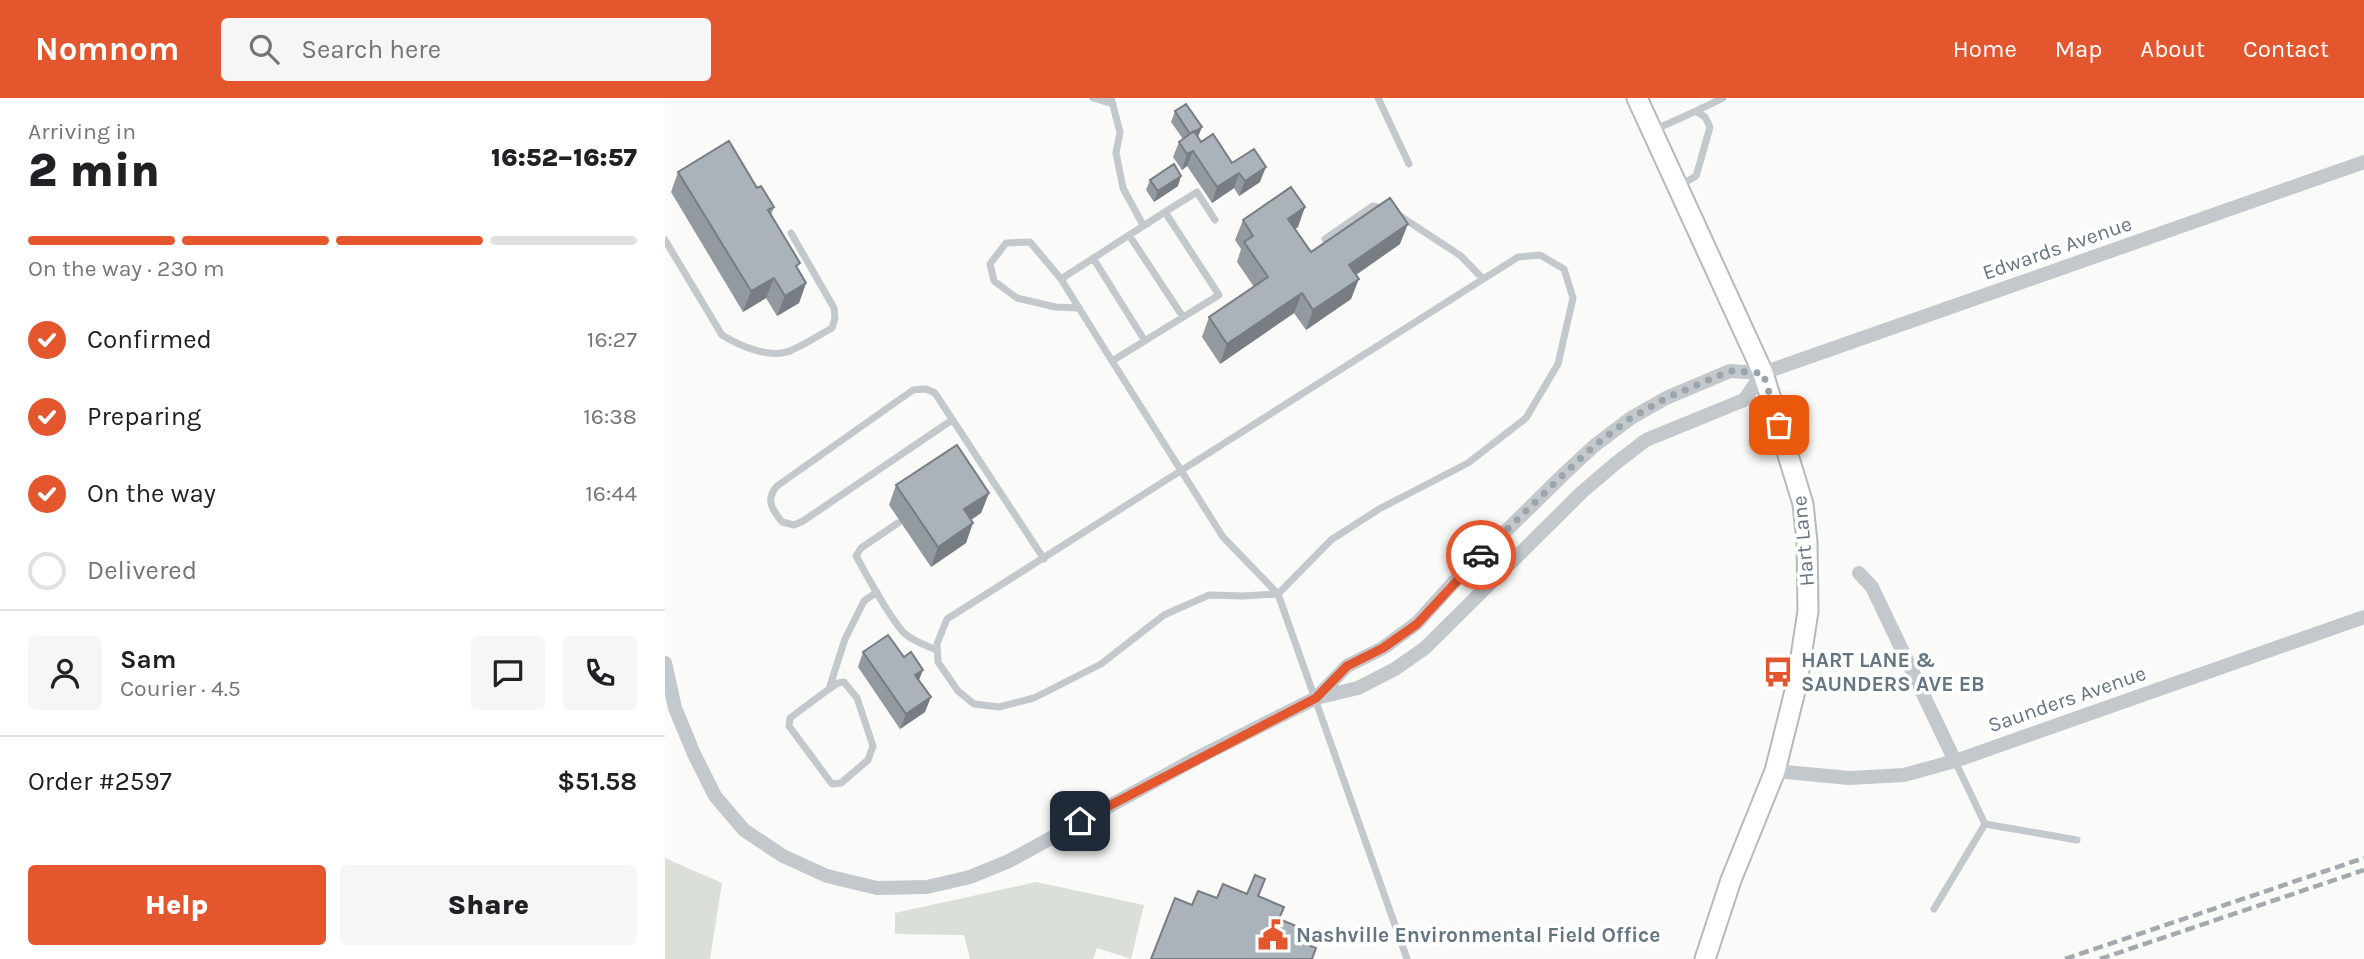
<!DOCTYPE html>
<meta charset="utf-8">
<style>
:root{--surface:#fff;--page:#f6f6f6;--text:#202124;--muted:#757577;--line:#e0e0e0;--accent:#e4572e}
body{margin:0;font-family:Karla,sans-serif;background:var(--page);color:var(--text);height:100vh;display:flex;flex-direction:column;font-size:26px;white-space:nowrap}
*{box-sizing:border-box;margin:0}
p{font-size:23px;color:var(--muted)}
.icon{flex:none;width:38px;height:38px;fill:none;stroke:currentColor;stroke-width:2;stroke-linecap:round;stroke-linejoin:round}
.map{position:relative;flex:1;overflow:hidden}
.sheet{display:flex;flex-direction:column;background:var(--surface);width:665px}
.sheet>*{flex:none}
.pin{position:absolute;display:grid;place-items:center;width:60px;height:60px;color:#fff;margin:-30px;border-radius:14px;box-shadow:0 4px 10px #0006}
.courier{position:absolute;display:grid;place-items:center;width:70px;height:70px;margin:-35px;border:5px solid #e4572e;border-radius:50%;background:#fff;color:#222;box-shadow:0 2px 9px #0007}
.summary em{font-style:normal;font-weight:800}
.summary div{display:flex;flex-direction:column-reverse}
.summary{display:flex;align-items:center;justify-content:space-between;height:119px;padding:0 28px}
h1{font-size:46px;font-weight:800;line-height:52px}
.bar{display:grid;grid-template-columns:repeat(4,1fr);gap:10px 7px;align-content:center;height:84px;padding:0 28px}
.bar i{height:9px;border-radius:5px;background:var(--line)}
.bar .on{background:var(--accent)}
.bar p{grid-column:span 4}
.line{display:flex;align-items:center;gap:18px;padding:0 28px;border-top:2px solid var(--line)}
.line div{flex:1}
.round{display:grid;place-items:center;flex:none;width:74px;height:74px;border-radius:7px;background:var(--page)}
ol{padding:0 28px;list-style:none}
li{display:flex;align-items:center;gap:21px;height:77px}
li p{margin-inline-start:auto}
li .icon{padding:7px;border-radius:50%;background:var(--accent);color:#fff;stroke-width:4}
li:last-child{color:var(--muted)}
li i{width:38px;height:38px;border:4px solid var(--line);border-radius:50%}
.action{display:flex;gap:14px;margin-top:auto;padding:14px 28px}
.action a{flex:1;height:80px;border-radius:7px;background:var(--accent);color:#fff;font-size:28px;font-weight:800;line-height:80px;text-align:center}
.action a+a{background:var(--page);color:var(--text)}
header{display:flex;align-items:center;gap:42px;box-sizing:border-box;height:98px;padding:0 35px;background:var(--accent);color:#fff}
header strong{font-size:33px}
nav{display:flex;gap:38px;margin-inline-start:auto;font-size:24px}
.search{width:490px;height:63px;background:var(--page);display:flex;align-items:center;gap:18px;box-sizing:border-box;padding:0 24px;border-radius:7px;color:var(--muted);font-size:26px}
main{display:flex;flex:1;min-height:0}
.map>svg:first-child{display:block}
.green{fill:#dadfd7}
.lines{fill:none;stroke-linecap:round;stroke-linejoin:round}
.secondary-casing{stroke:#b3babf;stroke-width:23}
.lane{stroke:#c3c8cc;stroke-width:7}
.street{stroke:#c3c8cc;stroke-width:14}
.secondary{stroke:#fff;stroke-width:19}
.rail{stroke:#a2aab0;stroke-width:4.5;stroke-dasharray:10 5;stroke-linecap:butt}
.wall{fill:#929a9f}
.shaded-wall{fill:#777d82}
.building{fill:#aab3b9;stroke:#777d82;stroke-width:2}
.done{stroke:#99a4ac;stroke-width:7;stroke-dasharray:0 12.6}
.route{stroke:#e4572e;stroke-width:9}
.labels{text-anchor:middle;stroke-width:7;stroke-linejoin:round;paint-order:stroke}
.street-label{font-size:21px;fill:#657683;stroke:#fff}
.poi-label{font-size:21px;font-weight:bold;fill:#657683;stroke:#fff;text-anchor:start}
</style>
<header>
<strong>Nomnom</strong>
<div class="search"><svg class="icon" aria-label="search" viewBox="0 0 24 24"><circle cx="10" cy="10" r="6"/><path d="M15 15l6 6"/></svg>Search here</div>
<nav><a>Home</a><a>Map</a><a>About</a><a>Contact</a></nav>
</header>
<main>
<section class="sheet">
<div class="summary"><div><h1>2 min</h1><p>Arriving in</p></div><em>16:52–16:57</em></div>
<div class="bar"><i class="on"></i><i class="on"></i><i class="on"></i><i></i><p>On the way · 230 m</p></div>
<ol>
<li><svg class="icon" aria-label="check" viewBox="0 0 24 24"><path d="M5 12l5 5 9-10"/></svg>Confirmed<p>16:27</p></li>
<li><svg class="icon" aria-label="check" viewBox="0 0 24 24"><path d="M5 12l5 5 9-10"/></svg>Preparing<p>16:38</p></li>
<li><svg class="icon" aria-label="check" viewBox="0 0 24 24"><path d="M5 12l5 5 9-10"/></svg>On the way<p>16:44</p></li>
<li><i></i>Delivered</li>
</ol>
<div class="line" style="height:126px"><a class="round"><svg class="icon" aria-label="person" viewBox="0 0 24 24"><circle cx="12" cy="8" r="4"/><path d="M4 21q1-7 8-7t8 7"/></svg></a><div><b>Sam</b><p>Courier · 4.5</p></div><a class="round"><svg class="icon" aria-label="chat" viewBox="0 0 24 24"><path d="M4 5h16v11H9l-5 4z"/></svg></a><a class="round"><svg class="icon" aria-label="phone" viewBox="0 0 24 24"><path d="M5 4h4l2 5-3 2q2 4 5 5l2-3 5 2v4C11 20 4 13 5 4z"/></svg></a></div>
<div class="line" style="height:91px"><div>Order #2597</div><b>$51.58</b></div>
<div class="action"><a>Help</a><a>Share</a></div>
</section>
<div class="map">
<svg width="1699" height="861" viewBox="0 0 1699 861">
<rect width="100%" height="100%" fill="#fafaf8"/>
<path class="green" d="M 0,760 L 57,785 L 45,861 L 0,861 Z
M 371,784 L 479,807 L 466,861 L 432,850 L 428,861 L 305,861 L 299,837 L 230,836 L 230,815 Z"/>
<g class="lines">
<g class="secondary-casing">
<path id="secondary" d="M 972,0 L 1098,275 L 1138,406 L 1142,444 L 1143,513 L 1132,585 L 1110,673 L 1066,782 L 1040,861"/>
</g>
<path class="lane" d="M 428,0 L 448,6
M 446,0 L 455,34 L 451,55 L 458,90 L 478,127 L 482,126
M 713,0 L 744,66
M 1031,13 L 1058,0
M 987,33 L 1031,13 L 1040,19 L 1045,29 L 1032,75 L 1031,78 L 1014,88
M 500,114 L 554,197 L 447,263 L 396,181 Z
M 500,114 L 532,94 L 550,122
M 732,116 L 796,158 L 818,181
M 464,137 L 518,219
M 660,141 L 708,108 L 722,111
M 0,142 L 57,237 C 75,248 106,262 127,252 C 141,246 154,237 167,230 L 170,220 L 169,210 L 126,135
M 875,157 L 899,171 L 908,200 L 893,266 L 861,320 L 803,365 L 714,411 L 666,442 L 613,496 L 578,498 L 544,497 L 499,517 L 436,566 L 369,600 L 334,609 L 309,606 L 293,593 L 273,564 L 272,546 L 282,521 L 853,159 Z
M 428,160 L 480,243
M 396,181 L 365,144 L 341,145 L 325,166 L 329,183 L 352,200 L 390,209 L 414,210
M 447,263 L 558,439 L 613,496 L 742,861
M 287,322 L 138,423 L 129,427 L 117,424 C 107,411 100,402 112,388 L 248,292 L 261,291 L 270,295 L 379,461
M 233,425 L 196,450 L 191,458 C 204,481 221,514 238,534 C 247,543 260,547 272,552
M 164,591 L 173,585 L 179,584 L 192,600 L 208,648 L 203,662 L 176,685 L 167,686 L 124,628 L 125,620 L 164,591 L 180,541 L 199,503 L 212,494
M 1290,663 L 1320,726
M 1320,726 L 1412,742
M 1269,811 L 1320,726"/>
<path class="street" d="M 1194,475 L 1207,489 L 1290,663
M 0,565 L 10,610 L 29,656 L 50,698 L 79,732 L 118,758 L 162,778 L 212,790 L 262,789 L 305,779 L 344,763 L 532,660 L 651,600 L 693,590 L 730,571 L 760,550 L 917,394 L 951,365 L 981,342 L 1079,302 L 1098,275
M 652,599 L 682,568 L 718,550 L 752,525 L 788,485 L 900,375 L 929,348 L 966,320 L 1001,300 L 1065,273 L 1098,275 L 1699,64
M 1110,673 L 1184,680 L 1239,677 L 1290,663 L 1699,519"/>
<use href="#secondary" class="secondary"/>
<path class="rail" d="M 1400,861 L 1699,760
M 1435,861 L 1699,772"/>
</g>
<path class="wall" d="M 510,13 L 536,44 L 595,84 L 574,98 L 569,90 L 547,105 L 522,68 L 517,72 L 508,59 L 514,44 L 518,41 L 506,24 Z
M 13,74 L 92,90 L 109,109 L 106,117 L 133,171 L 141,185 L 134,205 L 112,218 L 101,200 L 78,214 L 6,94 Z
M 485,82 L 513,88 L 489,104 L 481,92 Z
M 578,122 L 633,129 L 630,131 L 646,154 L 735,146 L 691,177 L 686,201 L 641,232 L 629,215 L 555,266 L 537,239 L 544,219 L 589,189 L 572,164 L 576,151 L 570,142 Z
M 231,387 L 324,395 L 316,415 L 306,422 L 301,445 L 266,469 L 224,407 Z
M 198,554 L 260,614 L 235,631 L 193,569 Z"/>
<path class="shaded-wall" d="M 537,29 L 533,39 L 525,36 Z
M 528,53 L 522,68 L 517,72 L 522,56 Z
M 601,69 L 595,84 L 574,98 L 580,83 Z
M 574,75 L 569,90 L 547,105 L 552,89 Z
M 516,78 L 513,88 L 489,104 L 493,93 Z
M 640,109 L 633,129 L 616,141 L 623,121 Z
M 743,126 L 735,146 L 676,187 L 684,167 Z
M 109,180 L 101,200 L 78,214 L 86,193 Z
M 694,181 L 686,201 L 641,232 L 648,212 Z
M 141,185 L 134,205 L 112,218 L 120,198 Z
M 637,195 L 629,215 L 555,266 L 562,246 Z
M 324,395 L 316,415 L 292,431 L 299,411 Z
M 308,425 L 301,445 L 266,469 L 273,449 Z
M 258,572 L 252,587 L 250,577 Z
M 266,599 L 260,614 L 235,631 L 241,616 Z"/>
<path class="building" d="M 521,6 L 537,29 L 525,36 L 510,13 Z
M 529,33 L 536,44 L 548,36 L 567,65 L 589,51 L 601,69 L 580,83 L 574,75 L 552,89 L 528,53 L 522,56 L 514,44 Z
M 64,43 L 92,90 L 96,88 L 109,109 L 103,112 L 135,165 L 131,168 L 141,185 L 120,198 L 109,180 L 86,193 L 13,74 Z
M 509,66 L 516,78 L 493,93 L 485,82 Z
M 626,89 L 640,109 L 623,121 L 646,154 L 725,100 L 743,126 L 684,167 L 694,181 L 648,212 L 637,195 L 562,246 L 544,219 L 603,179 L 579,144 L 588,138 L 578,122 Z
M 292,347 L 324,395 L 299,411 L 308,425 L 273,449 L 231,387 Z
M 223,537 L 239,559 L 246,554 L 258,572 L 250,577 L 266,599 L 241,616 L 198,554 Z
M 590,777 L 600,781 L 593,798 L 619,809 L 614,821 L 636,830 L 631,842 L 651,850 L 647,861 L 486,861 L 510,800 L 527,807 L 533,793 L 552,800 L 558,786 L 582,796 Z"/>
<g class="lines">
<path class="done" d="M 816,457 L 900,375 L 929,348 L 966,320 L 1001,300 L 1065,273 L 1098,275 L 1114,327"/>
<path class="route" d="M 415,723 L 651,600 L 682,568 L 718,550 L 752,526 L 816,457"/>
</g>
<defs>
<g id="bus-bare" transform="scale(2.415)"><path d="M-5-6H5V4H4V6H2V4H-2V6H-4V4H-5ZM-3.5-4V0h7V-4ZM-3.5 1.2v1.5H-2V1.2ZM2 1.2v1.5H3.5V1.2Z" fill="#e4572e" stroke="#fff" stroke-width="2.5" paint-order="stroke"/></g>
<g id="civic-bare" transform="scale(2.415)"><path d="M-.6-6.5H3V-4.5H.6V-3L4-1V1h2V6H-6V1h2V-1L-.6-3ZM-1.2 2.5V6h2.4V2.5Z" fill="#e4572e" stroke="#fff" stroke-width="2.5" paint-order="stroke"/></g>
</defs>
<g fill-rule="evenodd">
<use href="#bus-bare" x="1113" y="574"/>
<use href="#civic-bare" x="608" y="837"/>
</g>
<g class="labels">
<g class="street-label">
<text transform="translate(1392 150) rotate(-19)" y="7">Edwards Avenue</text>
<text transform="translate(1138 443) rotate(-95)" y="7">Hart Lane</text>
<text transform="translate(1402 601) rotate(-19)" y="7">Saunders Avenue</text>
</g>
<g class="poi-label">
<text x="1136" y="569">HART LANE &amp;<tspan x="1136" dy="24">SAUNDERS AVE EB</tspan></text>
<text x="631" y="844">Nashville Environmental Field Office</text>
</g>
</g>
</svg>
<div class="pin" style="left:1114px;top:327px;background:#ea580c"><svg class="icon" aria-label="bag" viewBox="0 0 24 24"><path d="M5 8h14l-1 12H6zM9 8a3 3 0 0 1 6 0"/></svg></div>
<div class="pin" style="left:415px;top:723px;background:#1f2937"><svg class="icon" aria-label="home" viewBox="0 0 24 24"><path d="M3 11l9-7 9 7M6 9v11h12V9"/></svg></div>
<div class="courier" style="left:816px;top:457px"><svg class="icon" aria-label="car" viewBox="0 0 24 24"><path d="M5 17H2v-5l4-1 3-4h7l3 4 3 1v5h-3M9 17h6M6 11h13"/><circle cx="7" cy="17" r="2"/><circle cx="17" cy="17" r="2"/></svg></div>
</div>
</main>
